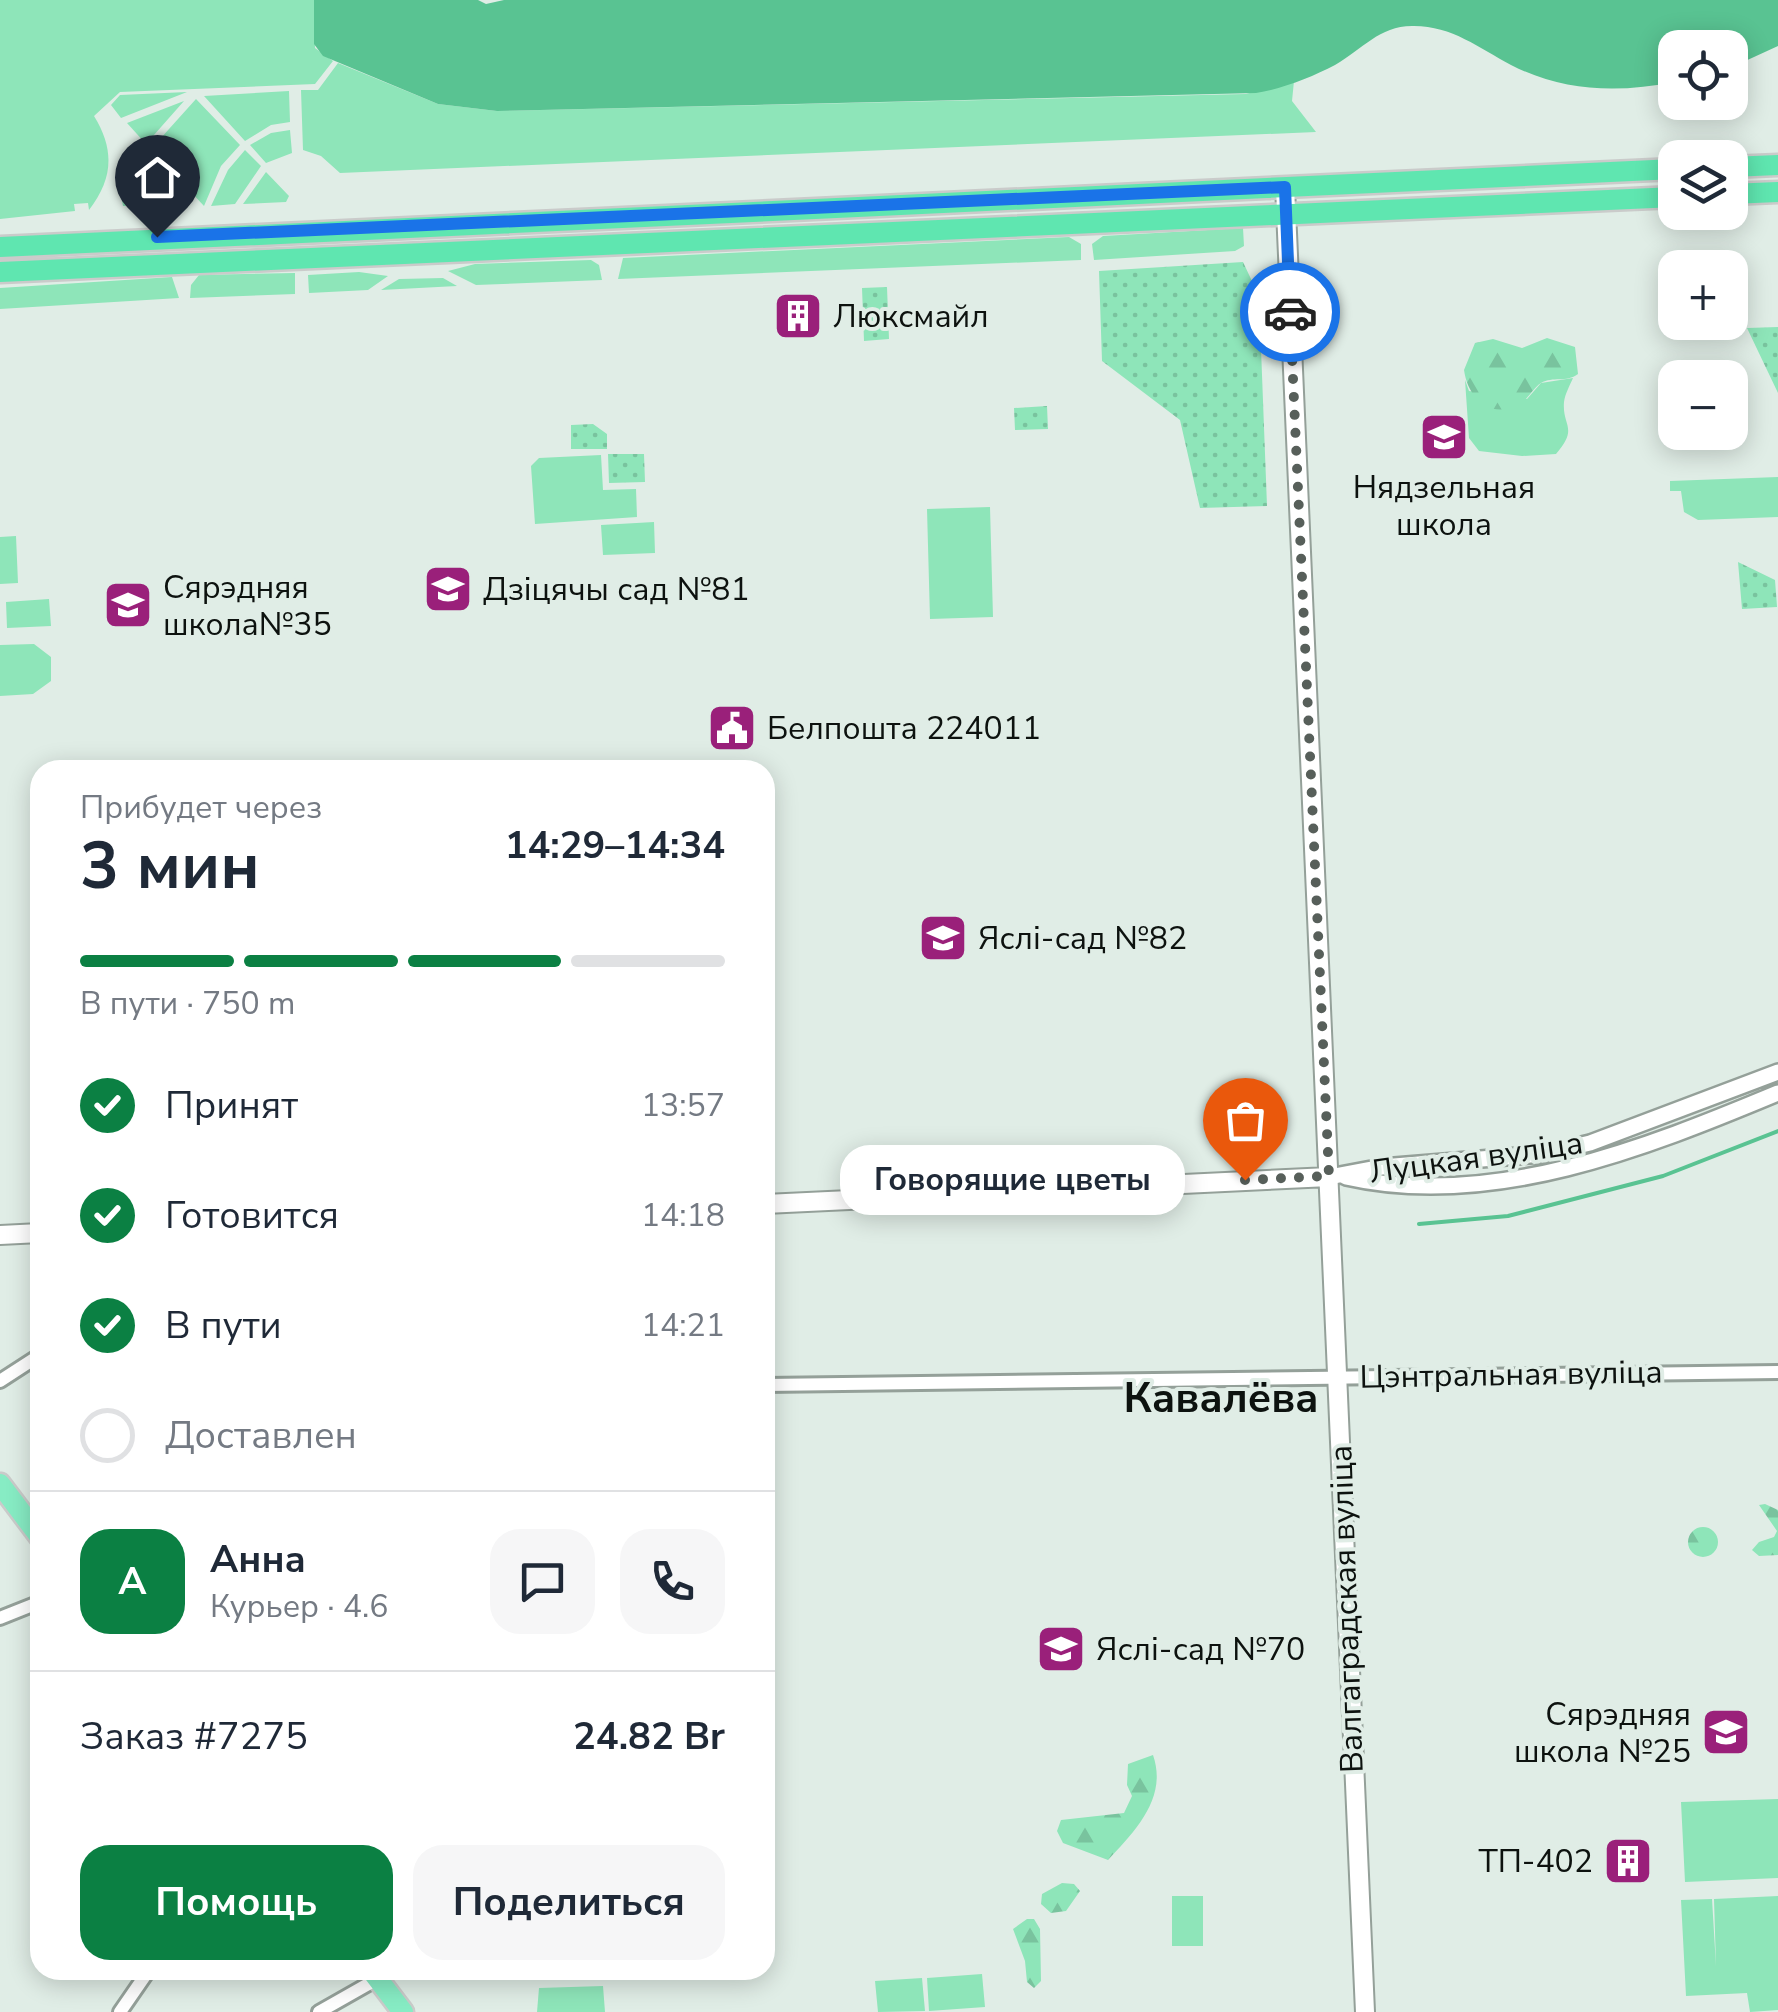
<!DOCTYPE html>
<html lang="ru">
<meta charset="utf-8">
<style>
:root{--surface:#fff;--page:#f6f6f7;--text:#1f2937;--muted:#747a83;--line:#e0e1e3;--accent:#0b8043}
body{margin:0;font-family:"Nunito Sans",sans-serif;background:var(--page);color:var(--text);height:100vh;display:flex;flex-direction:column;font-size:38px;white-space:nowrap}
*{box-sizing:border-box;margin:0}
p{font-size:32px;color:var(--muted)}
.icon{flex:none;width:55px;height:55px;fill:none;stroke:currentColor;stroke-width:2;stroke-linecap:round;stroke-linejoin:round}
.map{position:relative;flex:1;overflow:hidden}
.panel{position:absolute;left:30px;top:760px;width:745px;height:1220px;display:flex;flex-direction:column;background:var(--surface);border-radius:30px;box-shadow:0 5px 25px #0003}
.panel>*{flex:none}
.buttons{position:absolute;left:1658px;top:30px;display:grid;gap:20px}
.buttons a{display:grid;place-items:center;width:90px;height:90px;border-radius:20px;background:var(--surface);box-shadow:0 5px 25px #0003;font-size:50px}
.pin{position:absolute;display:grid;place-items:center;width:85px;height:85px;color:#fff;margin:-102px -42px;border-radius:50% 50% 50% 0;rotate:-45deg;box-shadow:0 0 10px #0007}
.pin .icon{rotate:45deg}
.courier{position:absolute;display:grid;place-items:center;width:100px;height:100px;margin:-50px;border:8px solid #1a73e8;border-radius:50%;background:#fff;color:#222;box-shadow:0 2px 12px #0007}
.bubble{position:absolute;height:70px;border-radius:30px;background:var(--surface);box-shadow:0 5px 25px #0003;font-size:32px;font-weight:700;line-height:70px;text-align:center}
.head em{font-style:normal;font-weight:700}
.head div{display:flex;flex-direction:column-reverse}
.head{display:flex;align-items:center;justify-content:space-between;height:170px;padding:0 50px}
h1{font-size:65px;font-weight:700;line-height:75px}
.bar{display:grid;grid-template-columns:repeat(4,1fr);gap:15px 10px;align-content:center;height:120px;padding:0 50px}
.bar i{height:12px;border-radius:8px;background:var(--line)}
.bar .selected{background:var(--accent)}
.bar p{grid-column:span 4}
.line{display:flex;align-items:center;gap:25px;padding:0 50px;border-top:2px solid var(--line)}
.line div{flex:1}
.round{display:grid;place-items:center;flex:none;width:105px;height:105px;border-radius:30px;background:var(--page)}
ol{padding:0 50px;list-style:none}
li{display:flex;align-items:center;gap:30px;height:110px}
li p{margin-inline-start:auto}
li .icon{padding:10px;border-radius:50%;background:var(--accent);color:#fff;stroke-width:4}
li:last-child{color:var(--muted)}
li i{width:55px;height:55px;border:5px solid var(--line);border-radius:50%}
.cta{display:flex;gap:20px;margin-top:auto;padding:20px 50px}
.cta a{flex:1;height:115px;border-radius:30px;background:var(--accent);color:#fff;font-size:40px;font-weight:700;line-height:115px;text-align:center}
.cta a+a{background:var(--page);color:var(--text)}
.map>svg:first-child{display:block}
.grass{fill:#8ee5b9}
.forest{fill:url(#forest-firs)}
.park{fill:url(#park-dots)}
.water{fill:#59c392}
.lines{fill:none;stroke-linecap:round;stroke-linejoin:round}
.stream{stroke:#59c392;stroke-width:4}
.minor-casing{stroke:#94a099;stroke-width:18}
.tertiary-casing{stroke:#94a099;stroke-width:20}
.secondary-casing{stroke:#94a099;stroke-width:22}
.primary-casing{stroke:#cacbca;stroke-width:25}
.trunk-casing{stroke:#cacbca;stroke-width:25}
.minor{stroke:#fff;stroke-width:12}
.tertiary{stroke:#fff;stroke-width:15}
.secondary{stroke:#fff;stroke-width:18}
.primary{stroke:#87ecc4;stroke-width:20}
.trunk{stroke:#5fe6b0;stroke-width:20}
.done{stroke:#575f5a;stroke-width:10;stroke-dasharray:0 18}
.route{stroke:#1a73e8;stroke-width:12}
.labels{text-anchor:middle;stroke-width:8;stroke-linejoin:round;paint-order:stroke}
.poi-label{font-size:32px;fill:#0d120f;stroke:#e0ede6;text-anchor:start}
.street-label{font-size:32px;fill:#0d120f;stroke:#e0ede6}
.district-label{font-size:42px;font-weight:bold;fill:#0d120f;stroke:#e0ede6}
</style>
<div class="map">
<svg width="1778" height="2012" viewBox="0 0 1778 2012">
<defs>
<pattern id="forest-firs" width="22" height="20" patternUnits="userSpaceOnUse" patternTransform="scale(2.5)"><rect width="22" height="20" fill="#8ee5b9"/><path d="M5 1l3.5 6h-7zM16 11l3.5 6h-7z" fill="#79c39e"/></pattern>
<pattern id="park-dots" width="8" height="8" patternUnits="userSpaceOnUse" patternTransform="scale(2.5)"><rect width="8" height="8" fill="#8ee5b9"/><path d="M2 2h.1M6 6h.1" fill="none" stroke="#79c39e" stroke-width="1.8" stroke-linecap="round"/></pattern>
</defs>
<rect width="100%" height="100%" fill="#e0ede6"/>
<path class="grass" d="M 0,0 L 314,0 L 315,48 L 333,61 L 315,84 L 120,92 L 94,116 C 115,150 113,179 89,210 L 88,203 L 74,204 L 75,211 L 0,219 Z
M 338,63 L 438,104 L 497,111 L 1246,94 L 1294,81 L 1292,101 L 1316,132 L 340,173 L 321,156 L 303,150 L 301,90 L 318,90 Z
M 289,91 L 290,122 L 271,125 L 245,141 L 204,96 Z
M 187,92 L 121,118 L 111,105 L 120,95 Z
M 196,99 L 240,145 L 221,166 L 204,206 L 151,149 Z
M 184,101 L 146,144 L 127,123 Z
M 290,130 L 292,153 L 266,163 L 250,145 L 271,133 Z
M 245,150 L 261,166 L 235,204 L 211,206 L 228,170 Z
M 133,169 L 169,203 L 169,204 L 123,206 L 119,185 Z
M 266,172 L 289,196 L 286,202 L 243,204 Z
M 1243,228 L 1244,246 L 1235,251 L 1094,260 L 1092,244 L 1103,236 Z
M 1069,237 L 1081,244 L 1081,260 L 618,279 L 623,258 Z
M 591,260 L 599,265 L 602,280 L 476,285 L 448,271 L 475,264 Z
M 359,272 L 388,276 L 368,290 L 309,293 L 308,275 Z
M 295,273 L 295,294 L 190,298 L 191,285 L 199,275 Z
M 172,277 L 179,298 L 0,309 L 0,288 Z
M 443,278 L 457,286 L 381,290 L 399,279 Z
M 1573,378 C 1570,385 1565,394 1564,402 C 1562,427 1579,427 1556,454 L 1522,456 L 1479,451 L 1469,438 L 1465,380 L 1469,391 L 1527,399 L 1541,383 Z
M 601,455 L 603,490 L 636,489 L 637,517 L 535,524 L 531,466 L 539,458 Z
M 1778,477 L 1778,517 L 1698,520 L 1684,512 L 1681,491 L 1670,491 L 1670,481 Z
M 990,507 L 993,617 L 930,619 L 927,509 Z
M 654,522 L 655,553 L 603,555 L 601,525 Z
M 16,536 L 18,583 L 0,584 L 0,537 Z
M 49,599 L 51,626 L 7,628 L 6,602 Z
M 34,644 L 51,657 L 51,681 L 33,694 L 0,696 L 0,645 Z
M 1778,1799 L 1778,1878 L 1685,1882 L 1681,1802 Z
M 1172,1896 L 1203,1896 L 1203,1946 L 1172,1946 Z
M 1778,1896 L 1778,2010 L 1750,2012 L 1747,1993 L 1686,1996 L 1681,1900 L 1712,1899 L 1716,1966 L 1714,1899 Z
M 982,1974 L 985,2007 L 929,2011 L 927,1978 Z
M 922,1978 L 925,2011 L 878,2012 L 875,1981 Z
M 603,1986 L 605,2012 L 537,2012 L 539,1988 Z"/>
<path class="forest" d="M 1547,338 L 1575,347 L 1578,374 C 1566,383 1553,376 1541,383 C 1532,389 1528,400 1518,405 C 1489,419 1468,398 1464,370 L 1475,343 L 1493,339 L 1522,348 Z
M 1765,1504 L 1778,1510 L 1778,1555 L 1759,1556 L 1752,1550 L 1759,1542 L 1774,1537 L 1777,1531 L 1759,1505 Z
M1688 1542a15 15 0 1 1 30 0a15 15 0 1 1-30 0Z
M 1153,1755 C 1168,1798 1135,1831 1108,1860 L 1063,1843 L 1057,1831 L 1061,1820 L 1124,1813 L 1132,1796 L 1127,1785 L 1128,1764 Z
M 1062,1883 L 1074,1884 L 1080,1891 L 1066,1911 L 1051,1913 L 1041,1904 L 1042,1894 Z
M 1027,1919 L 1034,1919 L 1040,1929 L 1041,1981 L 1034,1988 L 1027,1982 L 1025,1961 L 1013,1929 Z"/>
<path class="park" d="M 1243,262 L 1259,296 L 1267,506 L 1200,508 L 1180,420 L 1102,361 L 1099,271 Z
M 887,287 L 889,339 L 864,341 L 862,288 Z
M 1778,327 L 1778,393 L 1747,328 Z
M 1047,406 L 1048,429 L 1015,430 L 1014,408 Z
M 593,424 L 607,434 L 607,449 L 571,449 L 571,425 Z
M 608,454 L 644,454 L 645,482 L 609,483 Z
M 1738,562 L 1775,580 L 1778,620 L 1777,607 L 1742,609 Z"/>
<path class="water" d="M 314,0 L 478,0 L 486,4 L 504,0 L 1778,0 L 1778,46 L 1730,68 L 1730,48 L 1675,48 L 1675,82 C 1618,93 1564,92 1511,65 C 1479,48 1452,26 1414,26 C 1380,25 1363,49 1335,65 C 1312,77 1282,89 1256,93 L 497,111 L 438,104 L 323,56 L 314,44 Z"/>
<g class="lines">
<path class="stream" d="M 1419,1224 L 1508,1216 L 1663,1176 L 1778,1131"/>
<g class="minor-casing">
<path id="minor" d="M 0,1381 L 40,1355
M 765,1385 L 1778,1372
M 0,1618 L 40,1602
M 120,2012 L 149,1970
M 319,2012 L 393,1970"/>
</g>
<g class="tertiary-casing">
<path id="tertiary" d="M 1329,1177 L 1382,1167 L 1543,1154 L 1590,1143 L 1778,1072
M 1346,1177 C 1491,1210 1646,1148 1778,1093"/>
</g>
<g class="secondary-casing">
<path id="secondary" d="M 1285,187 L 1365,2012
M 765,1204 L 1329,1177
M 0,1235 L 40,1233"/>
</g>
<g class="primary-casing">
<path id="primary" d="M 0,1484 L 40,1537
M 371,1970 L 403,2012"/>
</g>
<g class="trunk-casing">
<path id="trunk" d="M 1730,167 L 1778,165
M 1730,194 L 1778,192
M 0,247 L 1675,169
M 0,272 L 1675,197"/>
</g>
<use href="#minor" class="minor"/>
<use href="#tertiary" class="tertiary"/>
<use href="#secondary" class="secondary"/>
<use href="#primary" class="primary"/>
<use href="#trunk" class="trunk"/>
</g>
<g class="lines">
<path class="done" d="M 1245,1180 L 1329,1176 L 1290,312"/>
<path class="route" d="M 157,237 L 1285,187 L 1290,312"/>
</g>
<defs>
<g id="building-square" transform="scale(2.5)"><rect x="-9" y="-9" width="18" height="18" rx="4" fill="#9a207a" stroke="#e0ede6"/><path d="M-4-6H4V6H1V3H-1V6H-4ZM-2.5-4.3h1.7v1.8h-1.7ZM.8-4.3h1.7v1.8H.8ZM-2.5-1h1.7V.8h-1.7ZM.8-1h1.7V.8H.8Z" fill="#fff"/></g>
<g id="school-square" transform="scale(2.5)"><rect x="-9" y="-9" width="18" height="18" rx="4" fill="#9a207a" stroke="#e0ede6"/><path d="M0-5L7-2L0 1L-7-2ZM-4 1L0 2.5L4 1V4Q0 6-4 4Z" fill="#fff"/></g>
<g id="civic-square" transform="scale(2.5)"><rect x="-9" y="-9" width="18" height="18" rx="4" fill="#9a207a" stroke="#e0ede6"/><path d="M-.6-6.5H3V-4.5H.6V-3L4-1V1h2V6H-6V1h2V-1L-.6-3ZM-1.2 2.5V6h2.4V2.5Z" fill="#fff"/></g>
</defs>
<g fill-rule="evenodd">
<use href="#building-square" x="798" y="316"/>
<use href="#school-square" x="1444" y="437"/>
<use href="#school-square" x="448" y="589"/>
<use href="#school-square" x="128" y="605"/>
<use href="#civic-square" x="732" y="728"/>
<use href="#school-square" x="943" y="938"/>
<use href="#school-square" x="1061" y="1649"/>
<use href="#school-square" x="1726" y="1732"/>
<use href="#building-square" x="1628" y="1861"/>
</g>
<g class="labels">
<g class="poi-label">
<text x="833" y="327">Люксмайл</text>
<text x="1444" y="498" text-anchor="middle">Нядзельная<tspan x="1444" dy="37">школа</tspan></text>
<text x="163" y="598">Сярэдняя<tspan x="163" dy="37">школа№35</tspan></text>
<text x="483" y="600">Дзіцячы сад №81</text>
<text x="767" y="739">Белпошта 224011</text>
<text x="978" y="949">Яслі-сад №82</text>
<text x="1096" y="1660">Яслі-сад №70</text>
<text x="1691" y="1725" text-anchor="end">Сярэдняя<tspan x="1691" dy="37">школа №25</tspan></text>
<text x="1593" y="1872" text-anchor="end">ТП-402</text>
</g>
<g class="street-label">
<text transform="translate(1476 1157) rotate(-8)" y="11">Луцкая вуліца</text>
<text transform="translate(1511 1374) rotate(-1)" y="11">Цэнтральная вуліца</text>
<text transform="translate(1346 1609) rotate(-92)" y="11">Валгаградская вуліца</text>
</g>
<g class="district-label">
<text x="1221" y="1412">Кавалёва</text>
</g>
</g>
</svg>
<div class="buttons">
<a><svg class="icon" aria-label="locate" viewBox="0 0 24 24"><circle cx="12" cy="12" r="6"/><path d="M12 2v4M12 18v4M2 12h4M18 12h4"/></svg></a>
<a><svg class="icon" aria-label="layers" viewBox="0 0 24 24"><path d="M12 4l9 5-9 5-9-5zM3 14l9 5 9-5"/></svg></a>
<a>+</a>
<a>−</a>
</div>
<div class="pin" style="left:1245px;top:1180px;background:#ea580c"><svg class="icon" aria-label="bag" viewBox="0 0 24 24"><path d="M5 8h14l-1 12H6zM9 8a3 3 0 0 1 6 0"/></svg></div>
<div class="pin" style="left:157px;top:237px;background:#1f2937"><svg class="icon" aria-label="home" viewBox="0 0 24 24"><path d="M3 11l9-7 9 7M6 9v11h12V9"/></svg></div>
<div class="courier" style="left:1290px;top:312px"><svg class="icon" aria-label="car" viewBox="0 0 24 24"><path d="M5 17H2v-5l4-1 3-4h7l3 4 3 1v5h-3M9 17h6M6 11h13"/><circle cx="7" cy="17" r="2"/><circle cx="17" cy="17" r="2"/></svg></div>
<div class="bubble" style="left:840px;top:1145px;width:345px">Говорящие цветы</div>
<section class="panel">
<div class="head"><div><h1>3 мин</h1><p>Прибудет через</p></div><em>14:29–14:34</em></div>
<div class="bar"><i class="selected"></i><i class="selected"></i><i class="selected"></i><i></i><p>В пути · 750 m</p></div>
<ol>
<li><svg class="icon" aria-label="check" viewBox="0 0 24 24"><path d="M5 12l5 5 9-10"/></svg>Принят<p>13:57</p></li>
<li><svg class="icon" aria-label="check" viewBox="0 0 24 24"><path d="M5 12l5 5 9-10"/></svg>Готовится<p>14:18</p></li>
<li><svg class="icon" aria-label="check" viewBox="0 0 24 24"><path d="M5 12l5 5 9-10"/></svg>В пути<p>14:21</p></li>
<li><i></i>Доставлен</li>
</ol>
<div class="line" style="height:180px"><b class="round" style="background:var(--accent);color:#fff">А</b><div><b>Анна</b><p>Курьер · 4.6</p></div><a class="round"><svg class="icon" aria-label="chat" viewBox="0 0 24 24"><path d="M4 5h16v11H9l-5 4z"/></svg></a><a class="round"><svg class="icon" aria-label="phone" viewBox="0 0 24 24"><path d="M5 4h4l2 5-3 2q2 4 5 5l2-3 5 2v4C11 20 4 13 5 4z"/></svg></a></div>
<div class="line" style="height:130px"><div>Заказ #7275</div><b>24.82 Br</b></div>
<div class="cta"><a>Помощь</a><a>Поделиться</a></div>
</section>
</div>
